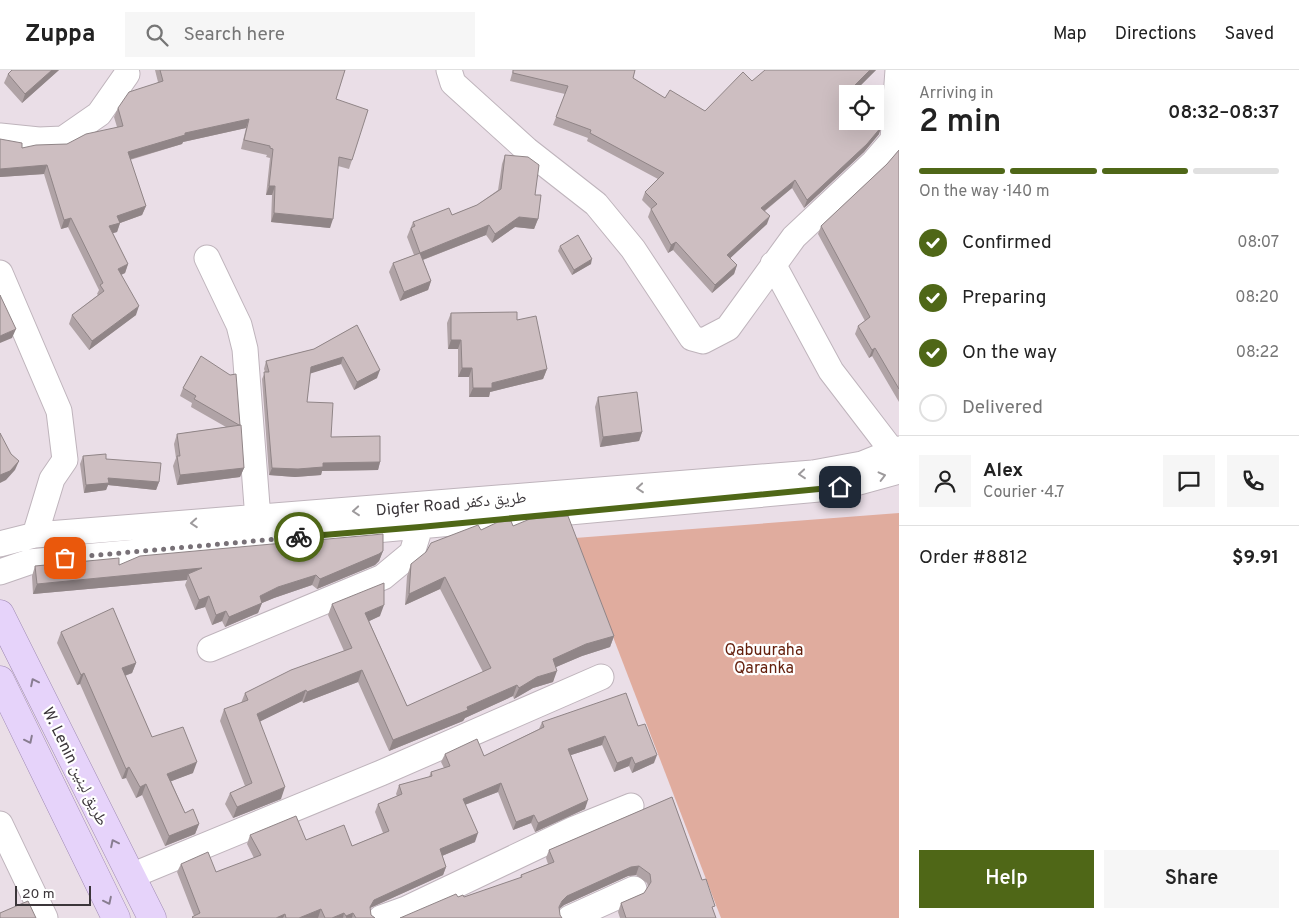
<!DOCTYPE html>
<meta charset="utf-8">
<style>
:root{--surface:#fff;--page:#f6f6f6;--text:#222;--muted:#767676;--line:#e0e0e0;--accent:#4f6717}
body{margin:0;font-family:Overpass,"Noto Naskh Arabic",sans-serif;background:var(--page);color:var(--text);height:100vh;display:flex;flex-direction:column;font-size:19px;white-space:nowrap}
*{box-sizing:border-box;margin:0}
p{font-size:16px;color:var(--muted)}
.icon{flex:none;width:28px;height:28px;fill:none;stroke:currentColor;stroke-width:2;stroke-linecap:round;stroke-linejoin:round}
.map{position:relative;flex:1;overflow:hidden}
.details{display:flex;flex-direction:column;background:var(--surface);width:400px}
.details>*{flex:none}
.fabs{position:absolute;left:839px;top:15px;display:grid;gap:10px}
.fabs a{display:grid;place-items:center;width:45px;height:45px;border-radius:0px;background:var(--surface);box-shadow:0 5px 20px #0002;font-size:25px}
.scale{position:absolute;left:15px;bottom:12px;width:76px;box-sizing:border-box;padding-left:5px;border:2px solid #3b363a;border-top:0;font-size:14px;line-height:18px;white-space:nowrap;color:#3b363a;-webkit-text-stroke:4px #fff;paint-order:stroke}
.pin{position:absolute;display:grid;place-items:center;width:42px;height:42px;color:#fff;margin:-21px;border-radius:10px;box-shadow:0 2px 8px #0006}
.courier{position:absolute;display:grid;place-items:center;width:50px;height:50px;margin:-25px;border:4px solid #4f6717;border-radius:50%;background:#fff;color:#222;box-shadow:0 1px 6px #0007}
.head em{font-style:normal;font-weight:600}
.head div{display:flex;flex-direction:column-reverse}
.head{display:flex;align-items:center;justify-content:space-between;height:85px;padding:0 20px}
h1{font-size:32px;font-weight:600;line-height:38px}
.bar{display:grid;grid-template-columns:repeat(4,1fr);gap:8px 5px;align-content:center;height:60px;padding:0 20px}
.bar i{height:6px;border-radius:4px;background:var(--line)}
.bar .current{background:var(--accent)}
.bar p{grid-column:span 4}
.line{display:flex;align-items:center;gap:12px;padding:0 20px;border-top:1px solid var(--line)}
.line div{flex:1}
.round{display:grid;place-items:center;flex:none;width:52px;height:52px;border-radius:0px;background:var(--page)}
ol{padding:0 20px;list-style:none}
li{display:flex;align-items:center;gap:15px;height:55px}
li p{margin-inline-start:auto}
li .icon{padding:5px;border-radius:50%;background:var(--accent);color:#fff;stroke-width:4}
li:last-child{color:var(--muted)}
li i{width:28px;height:28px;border:2px solid var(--line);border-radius:50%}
.primary-button{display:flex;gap:10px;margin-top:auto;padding:10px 20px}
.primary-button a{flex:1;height:58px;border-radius:0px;background:var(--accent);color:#fff;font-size:20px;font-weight:600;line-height:58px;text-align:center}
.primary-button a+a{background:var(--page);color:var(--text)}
header{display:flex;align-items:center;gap:30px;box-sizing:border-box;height:70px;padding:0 25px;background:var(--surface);border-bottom:1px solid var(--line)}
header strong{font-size:24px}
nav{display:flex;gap:28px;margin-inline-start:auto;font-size:18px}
.search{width:350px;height:45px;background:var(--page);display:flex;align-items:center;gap:12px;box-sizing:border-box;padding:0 18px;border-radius:0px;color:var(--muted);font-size:19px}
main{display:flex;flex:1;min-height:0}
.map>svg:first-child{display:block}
.green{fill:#e0ac9e}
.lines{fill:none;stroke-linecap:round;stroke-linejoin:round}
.minor-casing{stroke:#bfb4bc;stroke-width:27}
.major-casing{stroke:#9f89b4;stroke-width:29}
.minor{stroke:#fff;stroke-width:25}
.major{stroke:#e6d3fa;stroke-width:28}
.wall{fill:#b0a3a6}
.shaded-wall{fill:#908587}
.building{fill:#cdbec1;stroke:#908587}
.oneway{stroke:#9d9a9c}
.oneway2{stroke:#887d90}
.done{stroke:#787177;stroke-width:5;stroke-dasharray:0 9}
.route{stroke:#4f6717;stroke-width:6}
.labels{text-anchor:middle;stroke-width:4.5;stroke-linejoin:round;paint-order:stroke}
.street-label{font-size:16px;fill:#3b363a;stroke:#fff}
.park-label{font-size:16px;fill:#631e0b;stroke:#fff}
</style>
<header>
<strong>Zuppa</strong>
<div class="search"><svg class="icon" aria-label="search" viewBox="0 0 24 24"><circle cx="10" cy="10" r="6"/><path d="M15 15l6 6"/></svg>Search here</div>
<nav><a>Map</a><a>Directions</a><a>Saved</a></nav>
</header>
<main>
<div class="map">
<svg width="899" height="848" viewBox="0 0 899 848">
<rect width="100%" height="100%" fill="#eadee7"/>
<path class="green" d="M 899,443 L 899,848 L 721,848 L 575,468 Z"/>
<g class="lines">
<g class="minor-casing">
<path id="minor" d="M 449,0 L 453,13 L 527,80 L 596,134 L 633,179 L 692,268 L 703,271 L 728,258 L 794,167 L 874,92 L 893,70 L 898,0
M 0,66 L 39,70 L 63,69 L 99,44 L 127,4
M 207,188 L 239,255 L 245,279 L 258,449
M 773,194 L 831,301 L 893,382
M 0,203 L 59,341 L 65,390 L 52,409 L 35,465
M 0,474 L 35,465 L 813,403 L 862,394 L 899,379
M 0,502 L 29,492 L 841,417 L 899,401
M 210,579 L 383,507 L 412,483 L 420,457
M 0,754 L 45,848
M 131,806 L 381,703 L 601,607
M 381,848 L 406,839 L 574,759 L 631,736
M 570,848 L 634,819"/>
</g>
<g class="major-casing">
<path id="major" d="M 0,544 L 152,848
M 0,610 L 116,848"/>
</g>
<use href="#minor" class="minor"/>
<use href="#major" class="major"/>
</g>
<path class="wall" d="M 59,0 L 22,33 L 4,13 L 8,4 Z
M 155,0 L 345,0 L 336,29 L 352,90 L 349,99 L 338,96 L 330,158 L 271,152 L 272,125 L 266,125 L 270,88 L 266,87 L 267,85 L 241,79 L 246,58 L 183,72 L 182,74 L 130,90 L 146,136 L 142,145 L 120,153 L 117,162 L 113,163 L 128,194 L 125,203 L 121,205 L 136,245 L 89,280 L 69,254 L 72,245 L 98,225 L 97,224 L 99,220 L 68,157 L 61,159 L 44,104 L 0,107 L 0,69 L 22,78 L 67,74 L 117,57 L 114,47 L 118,38 L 158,12 Z
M 513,0 L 635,0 L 633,8 L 665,28 L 705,41 L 752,11 L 876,0 L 852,24 L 848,24 L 848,51 L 879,64 L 864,82 L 804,138 L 792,118 L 765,141 L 767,154 L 730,188 L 737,195 L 734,204 L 712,223 L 673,180 L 668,183 L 648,147 L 651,139 L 642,130 L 645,122 L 658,109 L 587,71 L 588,68 L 553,55 L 565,24 L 510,11 Z
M 899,80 L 899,332 L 872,286 L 869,288 L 855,264 L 858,256 L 865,251 L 818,164 L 821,156 L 887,94 Z
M 505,85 L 535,125 L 538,149 L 534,159 L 515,157 L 492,173 L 486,165 L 423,190 L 431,211 L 428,220 L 400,231 L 389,202 L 393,193 L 414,185 L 407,167 L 413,152 L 452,145 L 477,135 L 498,120 L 502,94 Z
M 560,176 L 591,194 L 572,205 L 558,181 Z
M 451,243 L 517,250 L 547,299 L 543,309 L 490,322 L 489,327 L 469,327 L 469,307 L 458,307 L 458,279 L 448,279 L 447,253 Z
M 357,255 L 377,308 L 354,320 L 341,294 L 310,303 L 307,332 L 331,367 L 380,392 L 378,400 L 322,401 L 321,405 L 295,407 L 269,405 L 262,309 L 265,302 L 264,299 L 266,291 L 314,279 Z
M 201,286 L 240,355 L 244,398 L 240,407 L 177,415 L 173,396 L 176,388 L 174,374 L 177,364 L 226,357 L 191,337 L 192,333 L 180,326 L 183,318 Z
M 598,327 L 642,362 L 639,371 L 600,377 L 595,337 Z
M 83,386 L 106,389 L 159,412 L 156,420 L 108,415 L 106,420 L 84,423 L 80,394 Z
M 513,456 L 614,566 L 610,577 L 582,586 L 556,597 L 553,612 L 533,618 L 514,629 L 513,626 L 465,648 L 463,651 L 389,681 L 358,612 L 303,633 L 302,631 L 260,651 L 281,729 L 233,748 L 225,734 L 230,723 L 245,716 L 220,651 L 224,639 L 241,633 L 245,623 L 344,581 L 328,545 L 332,534 L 380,546 L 369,551 L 407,636 L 483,602 L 440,519 L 405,535 L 407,506 L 411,494 L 481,460 Z
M 383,481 L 379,491 L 375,495 L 317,519 L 312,515 L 274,528 L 262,533 L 258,543 L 225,557 L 222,551 L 212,555 L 205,537 L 195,540 L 185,515 L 187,510 L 33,524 L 32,506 L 35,496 L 119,495 Z
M 61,562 L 136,593 L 132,603 L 125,606 L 152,667 L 193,703 L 171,711 L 185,743 L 199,754 L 195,764 L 165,776 L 142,725 L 136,728 L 126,708 L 122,709 L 80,614 L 77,615 L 57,573 Z
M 542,652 L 638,656 L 654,693 L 632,703 L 629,696 L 614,702 L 602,675 L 571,685 L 585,739 L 535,762 L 531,753 L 513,760 L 498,722 L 465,735 L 475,772 L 442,786 L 446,797 L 443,805 L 370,838 L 371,845 L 375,848 L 192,848 L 194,846 L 177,802 L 181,794 L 216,802 L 254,788 L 247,774 L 250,765 L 306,770 L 352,776 L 383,763 L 375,742 L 378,734 L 397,726 L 396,724 L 399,715 L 429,707 L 431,702 L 444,698 L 441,692 L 445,684 L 484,686 L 539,659 Z
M 672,727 L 702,810 L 716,848 L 620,848 L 618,842 L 621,833 L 644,823 L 648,817 L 647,813 L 636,805 L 628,806 L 564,835 L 559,839 L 458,827 L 464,827 L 520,808 L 521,805 L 548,794 L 546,788 L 549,780 Z"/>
<path class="shaded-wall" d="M 52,0 L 59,0 L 22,33 L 25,24 Z
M 870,0 L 876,0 L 852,24 L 848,24 L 848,28 L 846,24 Z
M 249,49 L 246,58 L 183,72 L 182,74 L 124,91 L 128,82 L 185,63 Z
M 882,56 L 879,64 L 864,82 L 804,138 L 807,130 Z
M 47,95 L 44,104 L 0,107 L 0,99 Z
M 795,110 L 792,118 L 758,146 L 761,138 Z
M 269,116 L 275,116 L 272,125 L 266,125 Z
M 146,136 L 142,145 L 120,153 L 117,162 L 106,165 L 109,156 L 117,146 Z
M 274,143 L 333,149 L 330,158 L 271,152 Z
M 770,146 L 767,154 L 724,194 L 727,185 Z
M 519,147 L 538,149 L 534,159 L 515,157 L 492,173 L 495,164 Z
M 71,148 L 68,157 L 61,159 L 64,150 Z
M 489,155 L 486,165 L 417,192 L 420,183 Z
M 676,172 L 673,180 L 668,183 L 671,175 Z
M 592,189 L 591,194 L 572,205 L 574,200 Z
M 128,194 L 125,203 L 114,208 L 118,199 Z
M 737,195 L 734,204 L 712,223 L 715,215 Z
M 431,211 L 428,220 L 400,231 L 404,222 Z
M 139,236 L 136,245 L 89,280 L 92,271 Z
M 16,259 L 12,268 L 0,273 L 0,266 Z
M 451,270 L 461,270 L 458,279 L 448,279 Z
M 875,278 L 872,286 L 869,288 L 872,280 Z
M 343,287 L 341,294 L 309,304 L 311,297 Z
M 462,298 L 472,298 L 469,307 L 458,307 Z
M 547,299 L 543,309 L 490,322 L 489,327 L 469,327 L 473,318 Z
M 380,300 L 377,308 L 354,320 L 357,312 Z
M 642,362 L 639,371 L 600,377 L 603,367 Z
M 19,391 L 15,400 L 6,410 L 0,413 L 0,405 Z
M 380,392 L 378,400 L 322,401 L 321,405 L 295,407 L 269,405 L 272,398 L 323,393 Z
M 244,398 L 240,407 L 177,415 L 180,405 Z
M 108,408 L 159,412 L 156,420 L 108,415 L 106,420 L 84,423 L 86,415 Z
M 383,481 L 379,491 L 375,495 L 317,519 L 320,509 Z
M 202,498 L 188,504 L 187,510 L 33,524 L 37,514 Z
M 316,505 L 312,515 L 274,528 L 262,533 L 258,543 L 225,557 L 229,547 L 260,526 L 278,517 Z
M 445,507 L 440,519 L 405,535 L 409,524 Z
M 209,526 L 205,537 L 195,540 L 199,530 Z
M 384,535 L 380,546 L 361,555 L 365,543 Z
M 226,541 L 222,551 L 212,555 L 216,545 Z
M 614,566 L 610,577 L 582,586 L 549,600 L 553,589 L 586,574 Z
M 136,593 L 132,603 L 118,608 L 122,598 Z
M 362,600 L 358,612 L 303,633 L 307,622 Z
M 557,601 L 553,612 L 533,618 L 514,629 L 519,618 L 537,607 Z
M 84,603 L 80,614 L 77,615 L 81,605 Z
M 517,615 L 513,626 L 465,648 L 463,651 L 389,681 L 393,670 Z
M 306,620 L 302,631 L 253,655 L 257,644 Z
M 605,666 L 602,675 L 565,687 L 568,679 Z
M 657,685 L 654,693 L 632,703 L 635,694 Z
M 632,687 L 629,696 L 614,702 L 617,693 Z
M 197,692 L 193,703 L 164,714 L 167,704 Z
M 129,697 L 126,708 L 122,709 L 126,699 Z
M 501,713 L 498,722 L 459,737 L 463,729 Z
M 146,714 L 142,725 L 136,728 L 140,717 Z
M 285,717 L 281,729 L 233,748 L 237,737 Z
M 588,730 L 585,739 L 535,762 L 538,753 Z
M 534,745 L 531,753 L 513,760 L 516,752 Z
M 199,754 L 195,764 L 165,776 L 169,766 Z
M 478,763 L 475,772 L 437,788 L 440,779 Z
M 639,796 L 636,805 L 628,806 L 564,835 L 559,839 L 562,831 L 567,826 L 631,797 Z
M 446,797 L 443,805 L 370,838 L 370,837 L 374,830 Z
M 321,839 L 318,848 L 299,848 Z
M 344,843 L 343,848 L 332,848 Z
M 353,843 L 352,848 L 346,848 L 346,846 Z
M 285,844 L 283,848 L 276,848 Z"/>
<path class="building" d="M 12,0 L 52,0 L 25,24 L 8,4 Z
M 160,0 L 345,0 L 336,29 L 368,40 L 352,90 L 339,87 L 333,149 L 274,143 L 275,116 L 269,116 L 273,79 L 270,78 L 270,76 L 244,70 L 249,49 L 185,63 L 185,65 L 128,82 L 146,136 L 117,146 L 120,153 L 109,156 L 128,194 L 118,199 L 139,236 L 92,271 L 72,245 L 104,221 L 100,215 L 103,213 L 71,148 L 64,150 L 47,95 L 0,99 L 0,69 L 22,73 L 22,78 L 36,75 L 67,74 L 86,64 L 123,56 L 118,38 L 129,22 L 163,11 Z
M 513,0 L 635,0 L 633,8 L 665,28 L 670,20 L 705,41 L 743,2 L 752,11 L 765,0 L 870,0 L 846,24 L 848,26 L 848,51 L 875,51 L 875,50 L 882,56 L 867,74 L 807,130 L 795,110 L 761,138 L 770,146 L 727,185 L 737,195 L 715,215 L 676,172 L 671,175 L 651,139 L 657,134 L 645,122 L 664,103 L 590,63 L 591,60 L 556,47 L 568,16 L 513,3 Z
M 899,80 L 899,319 L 875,278 L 872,280 L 858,256 L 870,247 L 821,156 L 887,94 Z
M 505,85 L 528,87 L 539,95 L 535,125 L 541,125 L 538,149 L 519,147 L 495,164 L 489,155 L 420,183 L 411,158 L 415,156 L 413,152 L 449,138 L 452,145 L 477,135 L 501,119 Z
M 578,165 L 592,189 L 574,200 L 560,176 Z
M 420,183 L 431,211 L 404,222 L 393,193 Z
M 0,225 L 16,259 L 0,266 Z
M 517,242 L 517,250 L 536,246 L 547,299 L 492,313 L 492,318 L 473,318 L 472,298 L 462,298 L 461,270 L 451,270 L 451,243 Z
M 357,255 L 380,300 L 357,312 L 343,287 L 311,297 L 307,332 L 333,333 L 331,367 L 380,366 L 380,392 L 323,393 L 323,397 L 298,399 L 272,398 L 264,302 L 269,302 L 266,291 L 314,279 Z
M 201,286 L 230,305 L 236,304 L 240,355 L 239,355 L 194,329 L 196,326 L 183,318 Z
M 637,322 L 642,362 L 603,367 L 598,327 Z
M 241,355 L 244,398 L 180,405 L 177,386 L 180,386 L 177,364 Z
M 0,363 L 11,384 L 19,391 L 10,401 L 0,405 Z
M 106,384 L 106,389 L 161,393 L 159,412 L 108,408 L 109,413 L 86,415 L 83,386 Z
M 568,446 L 614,566 L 586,574 L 553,589 L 557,601 L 537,607 L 519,618 L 517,615 L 467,637 L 468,640 L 393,670 L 362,600 L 307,622 L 306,620 L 257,644 L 285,717 L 237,737 L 230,723 L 252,713 L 224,639 L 248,630 L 245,623 L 291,600 L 352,578 L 332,534 L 384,513 L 384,535 L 365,543 L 407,636 L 491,598 L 445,507 L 409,524 L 411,494 L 426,482 L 431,473 L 478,455 L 481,460 L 498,452 L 511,451 L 513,456 L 530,449 Z
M 383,464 L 383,481 L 379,484 L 320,509 L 316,505 L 278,517 L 260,526 L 262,533 L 229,547 L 226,541 L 216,545 L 209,526 L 199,530 L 188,504 L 202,498 L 37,514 L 35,496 L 119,488 L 119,495 L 140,486 Z
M 113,538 L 136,593 L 122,598 L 152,667 L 183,657 L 197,692 L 167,704 L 185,743 L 193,739 L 199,754 L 169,766 L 146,714 L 140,717 L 129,697 L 126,699 L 84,603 L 81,605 L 61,562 Z
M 626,623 L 638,656 L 645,654 L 657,685 L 635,694 L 632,687 L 617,693 L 605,666 L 568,679 L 588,730 L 538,753 L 534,745 L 516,752 L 501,713 L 463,729 L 478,763 L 440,779 L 446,797 L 374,830 L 370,837 L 371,845 L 375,848 L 356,848 L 353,843 L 346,846 L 344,843 L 332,848 L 325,848 L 321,839 L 299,848 L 286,848 L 285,844 L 276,848 L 193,848 L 192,847 L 200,843 L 181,794 L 208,782 L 216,802 L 261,785 L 250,765 L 296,746 L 306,770 L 344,755 L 352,776 L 389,761 L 378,734 L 402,724 L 399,715 L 432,706 L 431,702 L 450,696 L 445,684 L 477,669 L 484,686 L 544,657 L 542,652 Z
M 672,727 L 702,810 L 706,809 L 715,836 L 712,837 L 716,848 L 626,848 L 621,833 L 644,823 L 651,812 L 650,804 L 639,796 L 631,797 L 567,826 L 562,831 L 559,837 L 560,845 L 562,848 L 400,848 L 456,824 L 458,827 L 463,825 L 464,827 L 522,807 L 521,805 L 554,792 L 549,780 Z
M 28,831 L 36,848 L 0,848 L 0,843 Z"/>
<defs><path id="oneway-chevron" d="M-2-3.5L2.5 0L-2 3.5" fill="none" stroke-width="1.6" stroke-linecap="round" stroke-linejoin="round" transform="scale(1.25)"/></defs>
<g class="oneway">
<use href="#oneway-chevron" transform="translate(802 404) rotate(175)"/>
<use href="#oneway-chevron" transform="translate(882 406) rotate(-14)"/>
<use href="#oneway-chevron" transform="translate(640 418) rotate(175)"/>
<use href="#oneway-chevron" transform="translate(356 441) rotate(175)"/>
<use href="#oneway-chevron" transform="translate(194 453) rotate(176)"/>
</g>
<g class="oneway2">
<use href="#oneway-chevron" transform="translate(34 612) rotate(-116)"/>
<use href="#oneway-chevron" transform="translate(29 670) rotate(64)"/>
<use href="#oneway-chevron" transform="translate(114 773) rotate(-116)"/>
<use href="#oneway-chevron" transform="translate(108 831) rotate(64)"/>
</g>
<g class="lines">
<path class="done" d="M 65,488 L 299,467"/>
<path class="route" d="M 299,467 L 420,457 L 840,417"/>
</g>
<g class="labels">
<g class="street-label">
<text transform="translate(451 433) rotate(-5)" y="6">Digfer Road طريق دكفر</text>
<text transform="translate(76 696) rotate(64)" y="6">W. Lenin طريق لينين</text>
</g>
<g class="park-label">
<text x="764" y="585">Qabuuraha<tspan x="764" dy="18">Qaranka</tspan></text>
</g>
</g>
</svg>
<div class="fabs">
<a><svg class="icon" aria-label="locate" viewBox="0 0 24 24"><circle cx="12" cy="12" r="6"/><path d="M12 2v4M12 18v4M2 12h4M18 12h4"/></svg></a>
</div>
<div class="scale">20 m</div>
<div class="pin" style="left:65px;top:488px;background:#ea580c"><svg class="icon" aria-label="bag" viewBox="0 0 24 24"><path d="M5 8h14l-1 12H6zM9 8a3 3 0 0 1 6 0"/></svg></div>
<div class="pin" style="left:840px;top:417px;background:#1f2937"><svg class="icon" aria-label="home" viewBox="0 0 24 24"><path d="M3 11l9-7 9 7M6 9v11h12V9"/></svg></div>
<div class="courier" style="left:299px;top:467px"><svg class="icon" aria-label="bike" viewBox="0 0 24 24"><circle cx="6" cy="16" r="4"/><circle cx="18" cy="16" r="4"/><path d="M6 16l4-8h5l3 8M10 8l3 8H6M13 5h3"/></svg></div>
</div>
<section class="details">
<div class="head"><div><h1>2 min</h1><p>Arriving in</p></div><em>08:32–08:37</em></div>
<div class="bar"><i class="current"></i><i class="current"></i><i class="current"></i><i></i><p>On the way · 140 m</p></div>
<ol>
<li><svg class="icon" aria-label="check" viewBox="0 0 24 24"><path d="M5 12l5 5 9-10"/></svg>Confirmed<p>08:07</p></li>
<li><svg class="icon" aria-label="check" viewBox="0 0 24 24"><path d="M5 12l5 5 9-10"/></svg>Preparing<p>08:20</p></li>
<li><svg class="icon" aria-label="check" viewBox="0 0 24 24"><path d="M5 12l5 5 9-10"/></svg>On the way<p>08:22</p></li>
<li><i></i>Delivered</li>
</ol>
<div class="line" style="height:90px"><a class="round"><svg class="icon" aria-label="person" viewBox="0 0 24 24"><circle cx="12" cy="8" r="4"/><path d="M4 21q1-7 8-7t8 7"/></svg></a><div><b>Alex</b><p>Courier · 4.7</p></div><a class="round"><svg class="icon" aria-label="chat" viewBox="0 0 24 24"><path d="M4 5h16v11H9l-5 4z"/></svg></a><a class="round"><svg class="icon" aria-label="phone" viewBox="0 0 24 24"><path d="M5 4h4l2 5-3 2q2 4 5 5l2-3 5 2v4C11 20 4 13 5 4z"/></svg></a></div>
<div class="line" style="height:65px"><div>Order #8812</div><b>$9.91</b></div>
<div class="primary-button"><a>Help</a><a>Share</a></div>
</section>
</main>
